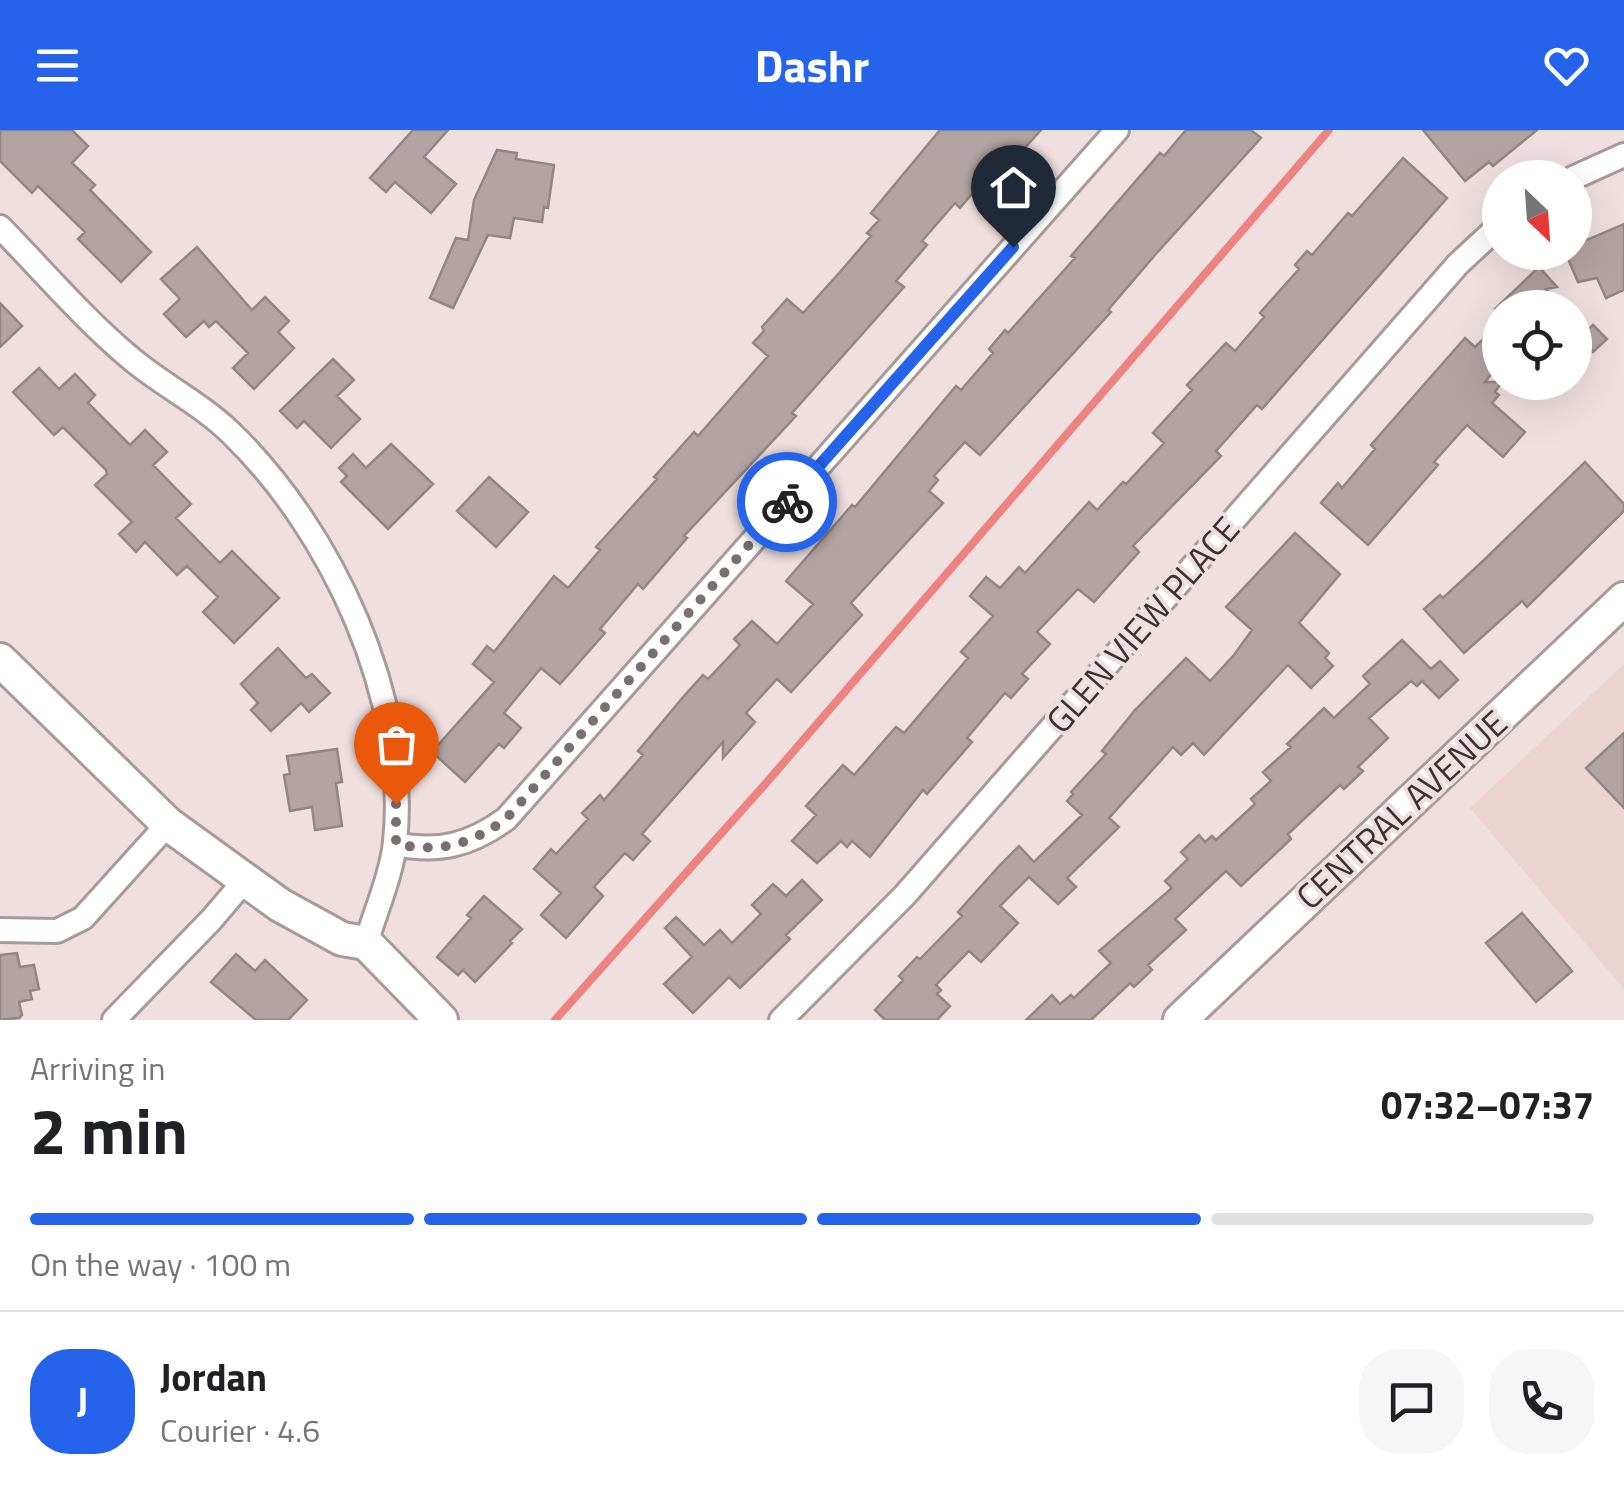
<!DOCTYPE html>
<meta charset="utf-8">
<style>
:root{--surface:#fff;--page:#f6f6f6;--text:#202124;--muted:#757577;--line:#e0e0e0;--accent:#2563eb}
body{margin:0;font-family:"Titillium Web",sans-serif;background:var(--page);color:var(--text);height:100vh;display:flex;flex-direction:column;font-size:38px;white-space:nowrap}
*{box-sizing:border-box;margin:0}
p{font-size:32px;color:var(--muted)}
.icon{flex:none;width:55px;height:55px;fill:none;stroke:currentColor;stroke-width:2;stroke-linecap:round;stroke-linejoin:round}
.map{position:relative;height:890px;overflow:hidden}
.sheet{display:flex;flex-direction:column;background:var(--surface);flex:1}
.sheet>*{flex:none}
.needle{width:65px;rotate:155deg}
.tools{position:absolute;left:1482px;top:30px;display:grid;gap:20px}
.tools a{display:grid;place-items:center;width:110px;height:110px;border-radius:50%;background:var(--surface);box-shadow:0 10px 40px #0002;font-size:50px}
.pin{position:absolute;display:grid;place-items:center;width:85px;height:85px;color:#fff;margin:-102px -42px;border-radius:50% 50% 50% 0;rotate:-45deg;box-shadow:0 0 10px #0007}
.pin .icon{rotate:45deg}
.courier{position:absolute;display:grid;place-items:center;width:100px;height:100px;margin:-50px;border:8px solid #2563eb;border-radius:50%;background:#fff;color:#222;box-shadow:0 2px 12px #0007}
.summary em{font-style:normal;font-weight:700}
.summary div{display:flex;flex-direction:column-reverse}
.summary{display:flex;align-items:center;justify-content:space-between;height:170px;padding:0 30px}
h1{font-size:65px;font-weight:700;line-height:75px}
.bar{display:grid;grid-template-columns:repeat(4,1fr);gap:15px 10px;align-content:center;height:120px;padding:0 30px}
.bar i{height:12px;border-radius:8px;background:var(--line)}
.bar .current{background:var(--accent)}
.bar p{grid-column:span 4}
.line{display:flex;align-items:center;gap:25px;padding:0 30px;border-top:2px solid var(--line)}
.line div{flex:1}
.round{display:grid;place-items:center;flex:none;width:105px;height:105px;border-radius:40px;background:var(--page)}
header{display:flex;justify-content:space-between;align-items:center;height:130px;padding:0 30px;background:var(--accent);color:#fff;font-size:45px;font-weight:700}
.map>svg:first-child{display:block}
.built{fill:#ead3d1}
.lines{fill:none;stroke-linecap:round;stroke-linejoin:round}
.stream{stroke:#ec8380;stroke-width:8}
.building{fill:#b2a4a3;stroke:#938584;stroke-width:2.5}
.street-casing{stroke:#a89a99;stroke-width:28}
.secondary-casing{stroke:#a89a99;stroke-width:38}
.street{stroke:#fff;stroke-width:22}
.secondary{stroke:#fff;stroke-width:32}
.done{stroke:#786f6f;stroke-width:10;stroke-dasharray:0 18}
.route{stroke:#2563eb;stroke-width:12}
.labels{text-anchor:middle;stroke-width:8;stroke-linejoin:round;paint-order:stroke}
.street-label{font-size:35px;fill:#383232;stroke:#efe0df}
</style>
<header><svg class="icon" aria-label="menu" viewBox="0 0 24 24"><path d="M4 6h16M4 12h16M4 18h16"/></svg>Dashr<svg class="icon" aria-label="heart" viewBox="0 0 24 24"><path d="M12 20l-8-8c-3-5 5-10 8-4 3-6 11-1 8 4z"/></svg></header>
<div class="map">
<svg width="1624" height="890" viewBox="0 0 1624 890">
<rect width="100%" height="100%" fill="#efe0df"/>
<path class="built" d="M 1624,534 L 1624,859 L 1470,678 Z"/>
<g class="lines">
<path class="stream" d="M 555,890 L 767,652 L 1329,0"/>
</g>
<path class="building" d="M 0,0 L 72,0 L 88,16 L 72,33 L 95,55 L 90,60 L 151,122 L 121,152 L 78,109 L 85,102 L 38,56 L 32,63 L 0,31 Z
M 413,0 L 448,0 L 424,27 L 456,54 L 431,83 L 395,52 L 386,62 L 370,48 Z
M 940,0 L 1041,0 L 1019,24 L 1011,18 L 960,78 L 955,73 L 922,111 L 927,115 L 896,151 L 904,157 L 792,283 L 796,286 L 684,406 L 687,408 L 643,459 L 638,454 L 600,499 L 605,503 L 560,554 L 541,538 L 504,583 L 521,598 L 504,618 L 499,614 L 465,652 L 432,622 L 494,552 L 473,534 L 487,516 L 494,522 L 554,446 L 568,458 L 600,420 L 596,417 L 657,349 L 654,347 L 694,302 L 698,306 L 768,226 L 753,213 L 764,201 L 762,197 L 787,169 L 803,183 L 840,142 L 871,106 L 867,103 L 879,90 L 871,83 Z
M 1186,0 L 1251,0 L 1261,8 L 1155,125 L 1108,180 L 1111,182 L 980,325 L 965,312 L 934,346 L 938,350 L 929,361 L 943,373 L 851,473 L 862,485 L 791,562 L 777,549 L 746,583 L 755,592 L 723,628 L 723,612 L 642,704 L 650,711 L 633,730 L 625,723 L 594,757 L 603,766 L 566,808 L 541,785 L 561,763 L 534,739 L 551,719 L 556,724 L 588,689 L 582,683 L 600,665 L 604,670 L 643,625 L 638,621 L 684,566 L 703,545 L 708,549 L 740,515 L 734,509 L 752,491 L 777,514 L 813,474 L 786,451 L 852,375 L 855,377 L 956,256 L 961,260 L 993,223 L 989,219 L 1005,200 L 1008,203 L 1075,128 L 1071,126 L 1160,23 L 1164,26 Z
M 1423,0 L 1537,0 L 1493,36 L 1489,32 L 1465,51 Z
M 497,20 L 517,23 L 516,29 L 554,35 L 548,78 L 544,77 L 542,92 L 514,88 L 510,108 L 488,105 L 453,178 L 430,168 L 456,108 L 468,110 L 474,70 Z
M 1403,28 L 1447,68 L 1262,279 L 1257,275 L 1216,321 L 1221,326 L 1133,416 L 1139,422 L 1094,472 L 1078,459 L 1037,502 L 1050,514 L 1022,544 L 1028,549 L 1011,568 L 1005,563 L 967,608 L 972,612 L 927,664 L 923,660 L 870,727 L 852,711 L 847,717 L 841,711 L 817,733 L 792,711 L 816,685 L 806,676 L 843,635 L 854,645 L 896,597 L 904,603 L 968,528 L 961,522 L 993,486 L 970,466 L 986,447 L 1000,458 L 1019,437 L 1025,443 L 1089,372 L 1097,380 L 1123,352 L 1126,354 L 1164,313 L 1153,303 L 1192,260 L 1187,255 L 1226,213 L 1235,221 L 1264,187 L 1260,183 L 1299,139 L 1295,135 L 1307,121 L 1312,125 L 1348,83 L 1352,86 Z
M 1624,94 L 1624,160 L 1606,168 L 1597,148 L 1578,152 L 1565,122 L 1575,122 L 1575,115 Z
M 197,117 L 252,180 L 265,167 L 289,191 L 278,202 L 294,218 L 254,259 L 233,238 L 248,223 L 216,191 L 209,197 L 204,191 L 186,207 L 164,184 L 180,169 L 161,149 Z
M 1539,137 L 1557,157 L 1546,159 L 1564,178 L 1496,178 Z
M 0,173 L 22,196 L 0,217 Z
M 1500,193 L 1500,233 L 1485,252 L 1502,252 L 1495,262 L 1499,265 L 1492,273 L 1525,302 L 1503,327 L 1467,295 L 1434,332 L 1438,335 L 1368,415 L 1321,373 L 1338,353 L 1342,358 L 1375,319 L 1371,315 L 1465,208 L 1475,217 Z
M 1593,195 L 1607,209 L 1593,222 L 1580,207 Z
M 333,229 L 354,250 L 337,266 L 360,289 L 331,318 L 304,291 L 297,298 L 280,281 Z
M 39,238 L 59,259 L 75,244 L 95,265 L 88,273 L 130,315 L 145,300 L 167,322 L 153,335 L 191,374 L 176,388 L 220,433 L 232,421 L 279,468 L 234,513 L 203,482 L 218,467 L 187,436 L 177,445 L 145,412 L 136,422 L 119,404 L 132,392 L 95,355 L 107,344 L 106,340 L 63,297 L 54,305 L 13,262 Z
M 391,314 L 433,354 L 388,399 L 341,352 L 347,346 L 339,338 L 353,324 L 366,338 Z
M 1585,332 L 1624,374 L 1624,381 L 1527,477 L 1522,471 L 1464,523 L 1424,479 L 1440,465 L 1443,468 L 1484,430 Z
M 489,347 L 528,382 L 496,417 L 457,381 Z
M 1295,403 L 1340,444 L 1299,493 L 1329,523 L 1325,528 L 1333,536 L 1311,558 L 1288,535 L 1204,625 L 1193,613 L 1181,625 L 1173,617 L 1109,688 L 1119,697 L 1067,748 L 1076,757 L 1058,774 L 1029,747 L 1000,776 L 1018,793 L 981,832 L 969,821 L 936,855 L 941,860 L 937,864 L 950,876 L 937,890 L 885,890 L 875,880 L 903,850 L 899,846 L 917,827 L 920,829 L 962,786 L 958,782 L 1000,735 L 1019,716 L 1034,732 L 1082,685 L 1067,671 L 1073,664 L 1071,662 L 1106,624 L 1102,621 L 1135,580 L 1186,528 L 1210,551 L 1234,525 L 1252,500 L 1226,477 Z
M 1402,510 L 1431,539 L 1440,531 L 1458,550 L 1439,568 L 1422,551 L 1417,556 L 1411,551 L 1369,588 L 1388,608 L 1358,637 L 1363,641 L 1344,659 L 1340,655 L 1288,704 L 1291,709 L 1241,756 L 1226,741 L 1175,789 L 1186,800 L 1148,835 L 1152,840 L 1134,857 L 1130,853 L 1091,890 L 1026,890 L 1052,865 L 1060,874 L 1071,865 L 1074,868 L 1111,833 L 1099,821 L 1172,758 L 1165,751 L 1188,729 L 1181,722 L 1199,705 L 1205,712 L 1212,706 L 1216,710 L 1255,674 L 1251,669 L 1271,651 L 1263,642 L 1291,617 L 1287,614 L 1324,578 L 1334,588 L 1370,554 L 1363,546 Z
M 278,518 L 306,548 L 312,544 L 330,563 L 309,582 L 301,573 L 271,601 L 251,580 L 258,573 L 241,554 Z
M 1624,603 L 1624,678 L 1586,638 Z
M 337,619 L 342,652 L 336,653 L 342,696 L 315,700 L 312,677 L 290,681 L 284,645 L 290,644 L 287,626 Z
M 802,750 L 822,770 L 786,805 L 790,809 L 740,858 L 729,847 L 693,883 L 664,854 L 692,827 L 665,798 L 676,787 L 704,815 L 720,800 L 732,813 L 761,784 L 752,775 L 773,754 L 786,766 Z
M 484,766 L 522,799 L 510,811 L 512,813 L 475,852 L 463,840 L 458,845 L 437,827 L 471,788 L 467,785 Z
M 1522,783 L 1572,841 L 1536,872 L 1486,813 Z
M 17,823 L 20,837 L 34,835 L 39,859 L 30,861 L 32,869 L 19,872 L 22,885 L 19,888 L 0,890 L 0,825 Z
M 236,824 L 255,841 L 265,830 L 307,870 L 288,890 L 256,890 L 211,852 Z"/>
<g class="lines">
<g class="street-casing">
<path id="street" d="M 1573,48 L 1624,25
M 0,97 C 42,140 82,187 128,226 C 160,254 199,272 231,303 C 332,401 410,568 395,712 C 392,743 375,783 366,813
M 395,714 C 439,723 470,715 506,689 L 1117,0
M 0,800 L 57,801 L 83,788 L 168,694
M 114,890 L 212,789 L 245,750
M 781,890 L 905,765 L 1458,134 L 1500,95"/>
</g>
<g class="secondary-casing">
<path id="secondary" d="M 0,530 L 168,694 L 280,775 L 342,809 L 366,813 L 441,890
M 1180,890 L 1624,469"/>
</g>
<use href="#street" class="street"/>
<use href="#secondary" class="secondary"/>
</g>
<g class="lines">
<path class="done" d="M 396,674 L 396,714 C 439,723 470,715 506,689 L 787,372"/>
<path class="route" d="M 787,372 L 1013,117"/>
</g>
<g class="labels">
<g class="street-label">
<text transform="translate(1143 495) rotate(-49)" y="12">GLEN VIEW PLACE</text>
<text transform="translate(1402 680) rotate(-43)" y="12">CENTRAL AVENUE</text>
</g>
</g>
</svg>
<div class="tools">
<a><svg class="needle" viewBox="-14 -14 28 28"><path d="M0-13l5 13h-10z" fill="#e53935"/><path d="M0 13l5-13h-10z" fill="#757577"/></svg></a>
<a><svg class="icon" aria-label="locate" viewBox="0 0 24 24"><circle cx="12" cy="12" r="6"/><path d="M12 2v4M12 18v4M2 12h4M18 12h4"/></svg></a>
</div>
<div class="pin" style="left:396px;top:674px;background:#ea580c"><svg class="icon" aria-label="bag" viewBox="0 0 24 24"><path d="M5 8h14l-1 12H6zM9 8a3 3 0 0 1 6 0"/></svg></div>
<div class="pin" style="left:1013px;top:117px;background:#1f2937"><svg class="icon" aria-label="home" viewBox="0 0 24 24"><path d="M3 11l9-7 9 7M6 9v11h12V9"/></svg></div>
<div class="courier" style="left:787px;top:372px"><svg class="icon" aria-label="bike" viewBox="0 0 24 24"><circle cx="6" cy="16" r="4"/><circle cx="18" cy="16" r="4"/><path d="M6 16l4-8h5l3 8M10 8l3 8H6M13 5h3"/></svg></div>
</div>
<section class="sheet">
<div class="summary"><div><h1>2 min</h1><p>Arriving in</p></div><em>07:32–07:37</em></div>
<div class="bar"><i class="current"></i><i class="current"></i><i class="current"></i><i></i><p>On the way · 100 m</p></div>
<div class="line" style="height:180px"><b class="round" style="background:var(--accent);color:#fff">J</b><div><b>Jordan</b><p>Courier · 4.6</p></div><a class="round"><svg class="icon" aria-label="chat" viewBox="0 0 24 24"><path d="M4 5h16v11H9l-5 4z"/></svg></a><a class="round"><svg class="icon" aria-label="phone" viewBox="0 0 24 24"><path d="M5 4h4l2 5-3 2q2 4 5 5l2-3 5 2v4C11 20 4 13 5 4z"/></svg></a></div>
</section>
